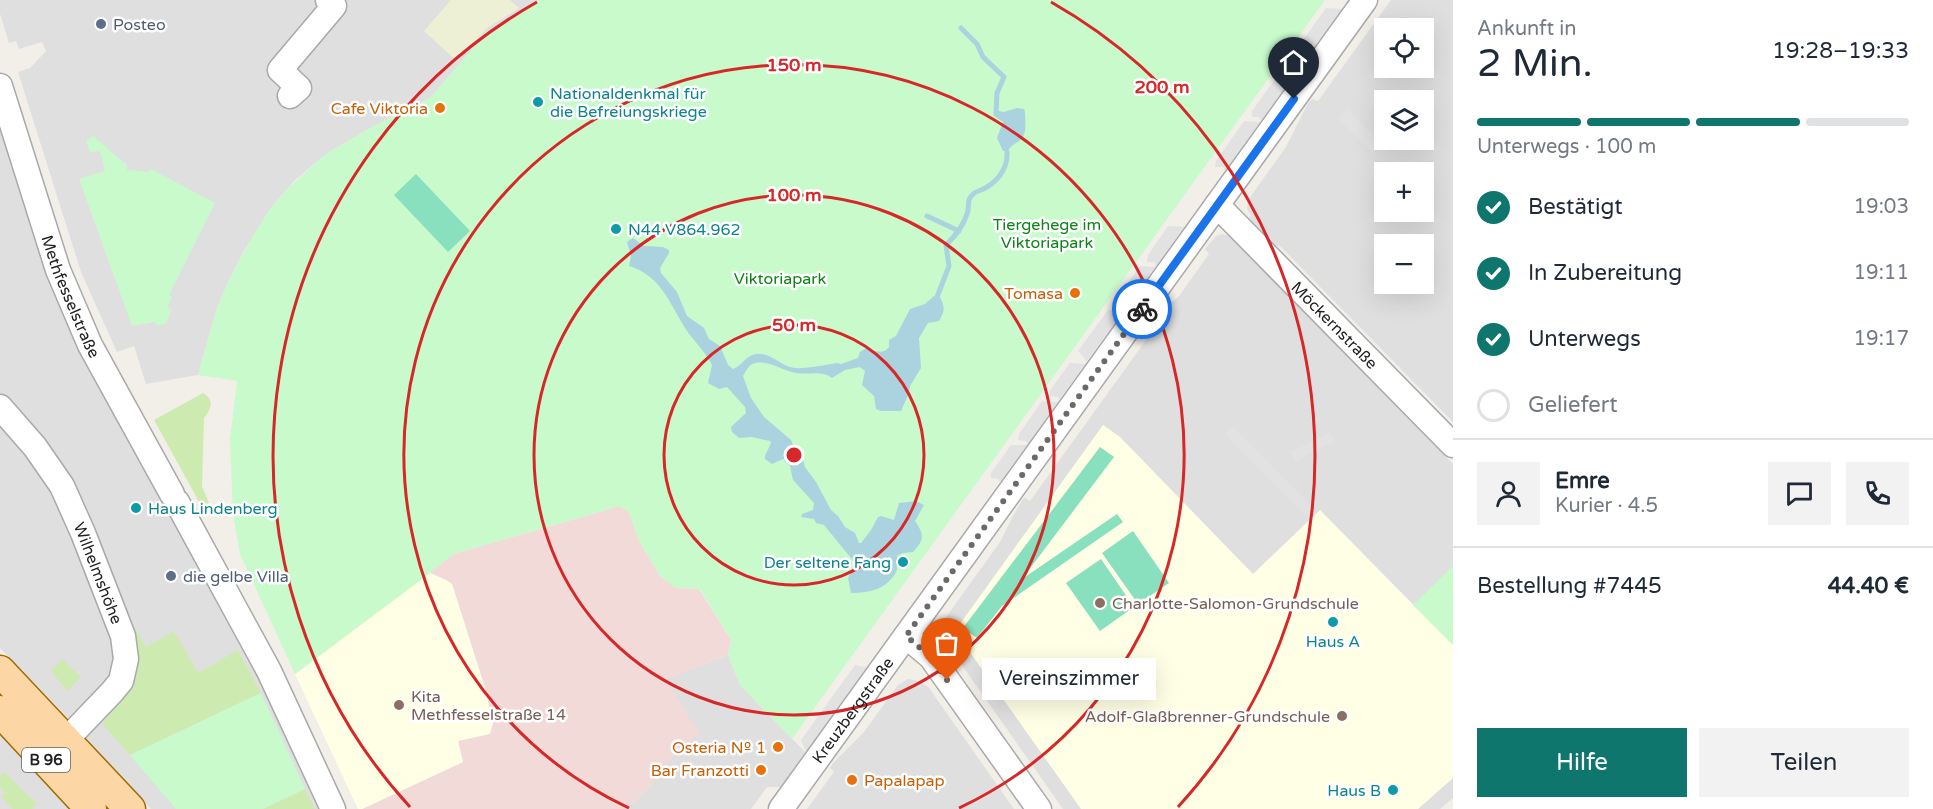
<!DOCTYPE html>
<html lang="de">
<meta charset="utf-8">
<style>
:root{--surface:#fff;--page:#f2f2f3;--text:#1f2937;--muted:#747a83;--line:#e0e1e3;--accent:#0f766e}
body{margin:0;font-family:"Varela Round",sans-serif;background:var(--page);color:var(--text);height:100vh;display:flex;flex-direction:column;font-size:22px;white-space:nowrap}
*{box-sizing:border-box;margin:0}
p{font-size:20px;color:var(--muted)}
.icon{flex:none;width:33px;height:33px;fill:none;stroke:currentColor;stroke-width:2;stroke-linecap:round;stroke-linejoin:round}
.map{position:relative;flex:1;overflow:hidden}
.panel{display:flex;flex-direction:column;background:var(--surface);width:480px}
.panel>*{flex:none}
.tools{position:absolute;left:1374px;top:18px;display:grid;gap:12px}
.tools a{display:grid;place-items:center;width:60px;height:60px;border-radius:0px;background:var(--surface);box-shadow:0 6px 24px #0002;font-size:30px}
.pin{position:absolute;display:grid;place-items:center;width:51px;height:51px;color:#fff;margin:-62px -26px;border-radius:50% 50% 50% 0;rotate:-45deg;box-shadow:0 0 6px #0007}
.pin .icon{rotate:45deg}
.courier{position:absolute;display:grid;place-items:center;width:60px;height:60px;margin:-30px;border:4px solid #1a73e8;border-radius:50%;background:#fff;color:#222;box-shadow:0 2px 8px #0007}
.bubble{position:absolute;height:42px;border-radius:0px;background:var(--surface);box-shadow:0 6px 24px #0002;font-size:20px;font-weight:600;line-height:42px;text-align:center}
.head em{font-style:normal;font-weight:600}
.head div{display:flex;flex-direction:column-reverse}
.head{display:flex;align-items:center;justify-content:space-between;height:102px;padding:0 24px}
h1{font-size:39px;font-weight:600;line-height:45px}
.bar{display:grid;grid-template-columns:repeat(4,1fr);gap:9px 6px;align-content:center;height:72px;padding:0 24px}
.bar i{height:8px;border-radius:4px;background:var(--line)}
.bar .selected{background:var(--accent)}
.bar p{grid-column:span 4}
.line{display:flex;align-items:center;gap:15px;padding:0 24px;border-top:2px solid var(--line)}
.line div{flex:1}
.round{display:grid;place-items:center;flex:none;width:63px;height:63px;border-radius:0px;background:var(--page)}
ol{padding:0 24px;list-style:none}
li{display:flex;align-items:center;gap:18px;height:66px}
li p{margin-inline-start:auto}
li .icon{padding:6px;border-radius:50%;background:var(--accent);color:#fff;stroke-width:4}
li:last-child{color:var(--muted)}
li i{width:33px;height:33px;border:3px solid var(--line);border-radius:50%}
.button{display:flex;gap:12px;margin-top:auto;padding:12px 24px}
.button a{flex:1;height:69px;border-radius:0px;background:var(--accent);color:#fff;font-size:24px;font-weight:600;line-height:69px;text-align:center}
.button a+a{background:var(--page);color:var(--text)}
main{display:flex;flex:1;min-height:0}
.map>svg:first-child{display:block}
.residential{fill:#e0dfdf;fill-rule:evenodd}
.commercial{fill:#f2dad9}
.education{fill:#ffffe5}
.farmland{fill:#eef0d5}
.grass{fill:#cdebb0}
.park{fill:#c8facc}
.pitch{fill:#88e0be}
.parking{fill:#e2e2e2}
.water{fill:#aad3df}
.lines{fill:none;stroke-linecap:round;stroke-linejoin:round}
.stream{stroke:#aad3df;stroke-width:5}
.minor-casing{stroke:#a9a9a9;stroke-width:27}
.major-casing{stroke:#a06b00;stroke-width:33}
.minor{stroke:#fff;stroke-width:24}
.major{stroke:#fcd6a4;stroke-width:30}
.done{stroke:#6b6a68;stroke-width:6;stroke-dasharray:0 10.8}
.route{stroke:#1a73e8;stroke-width:8}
.ring{fill:none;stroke:#d62828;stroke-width:3}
.service-dot{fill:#5c6f8a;stroke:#fff;stroke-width:2}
.culture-dot{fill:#0f9aa8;stroke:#fff;stroke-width:2}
.food-dot{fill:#e8710a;stroke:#fff;stroke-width:2}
.education-dot{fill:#8d6e63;stroke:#fff;stroke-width:2}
.labels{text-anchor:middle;stroke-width:5;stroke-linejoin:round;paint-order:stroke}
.shield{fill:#fff;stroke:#646464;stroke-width:1.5}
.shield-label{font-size:15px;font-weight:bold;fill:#222}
.service-label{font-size:16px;fill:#4e5e75;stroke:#fff;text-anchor:start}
.culture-label{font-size:16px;fill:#0d838f;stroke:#fff;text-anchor:start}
.food-label{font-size:16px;fill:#c56008;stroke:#fff;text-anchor:end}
.park-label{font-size:16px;fill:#0c8416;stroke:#fff}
.street-label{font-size:16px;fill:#222;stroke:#fff}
.education-label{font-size:16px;fill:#785e54;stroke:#fff;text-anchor:start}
.centre{fill:#d62828;stroke:#fff;stroke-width:3}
.ring-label{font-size:18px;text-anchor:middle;font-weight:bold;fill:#d62828;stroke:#fff;stroke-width:5;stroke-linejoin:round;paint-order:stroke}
</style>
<main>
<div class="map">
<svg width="1453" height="809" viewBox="0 0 1453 809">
<rect width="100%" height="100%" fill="#f2efe9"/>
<path class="residential" d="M 0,0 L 540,0 L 487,32 L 430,98 L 374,126 L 326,154 L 294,181 L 270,209 L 244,251 L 231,276 L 217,308 L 198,375 L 146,384 L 134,346 L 117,352 L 81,272 L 18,72 L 30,68 L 46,51 L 42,42 L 19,49 L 16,41 L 9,43 L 0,14 Z
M 1391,0 L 1453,0 L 1453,422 L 1281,247 L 1271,244 L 1248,220 L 1251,216 L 1247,209 L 1248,200 L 1286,147 L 1307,105 L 1312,99 L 1318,101 ZM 1384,28 L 1424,28 L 1424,68 L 1384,68 ZM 1384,100 L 1424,100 L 1424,140 L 1384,140 ZM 1384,172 L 1424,172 L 1424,212 L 1384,212 ZM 1384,244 L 1424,244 L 1424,284 L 1384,284 Z
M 0,121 L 53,293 L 96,383 L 149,476 L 254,666 L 322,809 L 151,809 L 69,719 L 0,648 Z
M 1222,234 L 1229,236 L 1234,240 L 1236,238 L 1257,255 L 1261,268 L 1453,464 L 1453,798 L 1440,809 L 1063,809 L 943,638 L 942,626 L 944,620 L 1000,542 L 1013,516 L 1023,499 L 1025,498 L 1030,501 L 1154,329 L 1150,325 L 1153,319 L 1179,296 L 1209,254 L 1205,249 L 1216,236 Z
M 728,655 L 740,685 L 805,752 L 781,787 L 767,787 L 751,809 L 626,809 L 662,774 L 660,771 L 665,679 Z
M 908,679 L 920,681 L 929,688 L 1014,809 L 807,809 L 834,772 L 830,768 L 833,763 L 864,732 L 898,685 Z
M 0,735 L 49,787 L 70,809 L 0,809 Z"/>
<path class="commercial" d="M 620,506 L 629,512 L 639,541 L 660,576 L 676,588 L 699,589 L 731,640 L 728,655 L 665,679 L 699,733 L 660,770 L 662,774 L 626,809 L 362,809 L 463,762 L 458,741 L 493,723 L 485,688 L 452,584 L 446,580 L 430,573 L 453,554 Z"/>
<path class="education" d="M 1103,425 L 1120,437 L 1253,574 L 1320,510 L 1382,573 L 1453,645 L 1453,778 L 1418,809 L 1081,809 L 955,631 Z
M 430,573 L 446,580 L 452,584 L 485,688 L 493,723 L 490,734 L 458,741 L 463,762 L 362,809 L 358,809 L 295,674 Z"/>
<path class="farmland" d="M 451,0 L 510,0 L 519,8 L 487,28 L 457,61 L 424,31 Z"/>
<path class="grass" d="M 203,393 C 215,399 211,410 204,418 L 202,486 L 209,503 L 203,509 L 154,420 Z
M 136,630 L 146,647 L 174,631 L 198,673 L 238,650 L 261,693 L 130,755 L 103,725 C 106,715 115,710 121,702 C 136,682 139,656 133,632 Z
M 62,659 L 81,677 L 67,691 L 51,671 Z
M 5,772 L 37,804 L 32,809 L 12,809 L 1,797 L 5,793 L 0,788 L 0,776 Z
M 305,789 L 315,809 L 263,809 Z"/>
<path class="park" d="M 540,0 L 1325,0 L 792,739 L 740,685 L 728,655 L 731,640 L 700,589 L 676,588 L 660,576 L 639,541 L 629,512 L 620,506 L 453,554 L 430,573 L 295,674 L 240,554 L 233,514 L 230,440 L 237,381 L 198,375 L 217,308 L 231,276 L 257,229 L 270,209 L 289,187 L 326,154 L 374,126 L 430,98 L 487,32 Z
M 93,136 L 127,165 L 127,170 L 149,172 L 151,169 L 215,203 L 169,295 L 172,297 L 167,307 L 172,310 L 166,324 L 157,325 L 154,322 L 132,326 L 79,179 L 105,171 L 100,151 L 90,152 L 86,141 Z
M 1453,566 L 1453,645 L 1413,605 Z
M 261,693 L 305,789 L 263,809 L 176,809 L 130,755 Z"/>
<path class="pitch" d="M 416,174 L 470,231 L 448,252 L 394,195 Z
M 1100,447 L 1114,457 L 1022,579 L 1117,514 L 1123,522 L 1002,606 L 977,638 L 963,628 Z
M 1133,531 L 1169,583 L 1138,604 L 1102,553 Z
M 1101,559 L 1134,607 L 1100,631 L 1066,583 Z"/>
<path class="parking" d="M 1326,8 L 1342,9 L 1302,64 L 1300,60 L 1292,60 L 1293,54 Z
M 1285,65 L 1301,65 L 1261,121 L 1259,117 L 1252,117 L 1252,111 Z
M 1347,109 L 1383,144 L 1373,153 L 1338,118 Z
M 1244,121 L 1260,122 L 1225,171 L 1223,167 L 1215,167 L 1216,161 Z
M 1168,226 L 1184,227 L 1156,266 L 1154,262 L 1147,262 L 1148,255 Z
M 1140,266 L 1155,267 L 1125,309 L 1123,306 L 1116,305 L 1116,299 Z
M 1108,310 L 1124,311 L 1086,362 L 1085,359 L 1078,351 Z
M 1070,363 L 1085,364 L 1059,400 L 1058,397 L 1050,396 L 1050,390 Z
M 1042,401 L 1058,402 L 1028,444 L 1026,441 L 1018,440 L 1019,434 Z
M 1233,426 L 1316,511 L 1308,519 L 1225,434 Z
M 1330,432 L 1335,441 L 1296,461 L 1291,452 Z
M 1011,445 L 1027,445 L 1000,482 L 998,479 L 991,478 L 991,473 Z
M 855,665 L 864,667 L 867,666 L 806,752 L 801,740 Z"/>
<path class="water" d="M 1017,108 L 1024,109 L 1025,112 C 1025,123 1028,133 1019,141 C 1014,145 1011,145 1008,151 L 1003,151 L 997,138 L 1003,122 L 993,115 L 999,111 L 1004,112 Z
M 633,238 L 644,246 L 663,247 L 669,250 L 669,253 L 660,268 L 661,273 L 677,292 L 687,316 L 704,328 L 709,339 L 720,346 L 728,365 L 733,369 C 742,366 745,356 756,354 C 771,352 781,367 795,368 C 805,369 825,365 837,363 L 841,364 L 858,358 L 860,352 L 866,348 C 874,351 883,355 889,347 L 889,340 L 896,336 L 910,309 L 925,304 L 934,296 L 940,297 C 945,307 945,311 939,321 L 928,323 L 919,338 L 921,368 L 910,386 L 909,393 L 901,411 L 881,411 L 876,409 L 874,396 L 862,385 L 865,371 L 860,367 L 845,370 L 832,378 C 823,370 808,375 796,373 C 783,371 769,360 755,363 C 749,364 746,371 743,376 L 751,398 L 764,417 L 791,440 L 795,450 L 802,456 L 805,467 L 816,482 L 831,510 L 838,516 L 845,527 L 855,533 L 859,543 L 861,543 L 871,530 L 878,517 L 881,516 L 894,520 L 899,503 L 916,501 L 924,505 L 915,521 C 924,534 925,540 913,552 L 903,553 L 897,556 L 897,570 C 888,589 870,593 851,593 L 848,578 L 855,563 L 824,525 L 816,523 L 814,519 L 801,517 L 802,514 L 813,510 L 814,503 L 793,480 L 790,466 L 783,459 L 772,464 L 765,459 L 765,456 L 771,443 L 770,441 L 752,437 L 739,438 L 732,432 L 731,427 L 746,413 L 745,407 L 727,387 L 719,389 L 708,383 L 712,365 C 706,353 695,342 687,331 C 670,305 662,276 629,266 L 631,256 L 627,242 Z"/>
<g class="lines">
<path class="stream" d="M 961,28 L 977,44 L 983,57 L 1004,77 L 997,93 L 996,113
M 927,216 L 959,231
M 937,297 L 949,266 L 946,245 C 955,236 963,227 967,214 C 969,210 968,205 969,200 C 973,190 980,192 987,187 C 1000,179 1008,166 1007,152"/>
<g class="minor-casing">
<g id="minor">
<path id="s1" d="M 0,86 L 58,270 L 90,345 L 172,494"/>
<path d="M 290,96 L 299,88 L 280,70 L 334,6 L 328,0"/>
<path id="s2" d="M 1217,205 L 1453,445"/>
<path id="s3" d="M 0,407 L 35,447 L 62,486 L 83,533 L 123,636 L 126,659 L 121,681 L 112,692 L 66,740"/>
<path d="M 177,502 L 269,671 L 333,809"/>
<path d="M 906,636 L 931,657 L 1039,809"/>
<path id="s4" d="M 781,809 L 1365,0"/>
</g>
</g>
<g class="major-casing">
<path id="major" d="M 0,671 L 130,809
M 0,711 L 91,809"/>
</g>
<use href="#minor" class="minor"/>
<use href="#major" class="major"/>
</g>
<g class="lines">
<path class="done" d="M 947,680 L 931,657 L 906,636 L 1142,309"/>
<path class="route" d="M 1142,309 L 1294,99"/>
</g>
<g class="ring">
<circle cx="794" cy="455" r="130"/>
<circle cx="794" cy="455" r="260"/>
<path d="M629 808A390 390 0 1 1 959 808"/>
<path d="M410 807A521 521 0 0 1 537 2M1051 2A521 521 0 0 1 1178 807"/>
</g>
<g class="service-dot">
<circle cx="101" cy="24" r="6"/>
<circle cx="171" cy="576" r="6"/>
</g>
<g class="culture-dot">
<circle cx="538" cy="102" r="6"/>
<circle cx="616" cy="229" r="6"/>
<circle cx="136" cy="508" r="6"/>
<circle cx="903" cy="562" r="6"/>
<circle cx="1333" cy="622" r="6"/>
<circle cx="1393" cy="790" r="6"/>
</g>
<g class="food-dot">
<circle cx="440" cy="108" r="6"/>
<circle cx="1075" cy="293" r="6"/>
<circle cx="778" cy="747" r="6"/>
<circle cx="761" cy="770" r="6"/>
<circle cx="852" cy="780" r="6"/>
</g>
<g class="education-dot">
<circle cx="1100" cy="603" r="6"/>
<circle cx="399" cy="705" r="6"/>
<circle cx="1342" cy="716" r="6"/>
</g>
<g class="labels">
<rect class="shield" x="22" y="748" width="48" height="24" rx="4.5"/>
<g class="shield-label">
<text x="46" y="765">B 96</text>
</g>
<g class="service-label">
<text x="113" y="30">Posteo</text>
<text x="183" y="582">die gelbe Villa</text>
</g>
<g class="culture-label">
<text x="550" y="99">Nationaldenkmal für<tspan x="550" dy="18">die Befreiungskriege</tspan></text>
<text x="628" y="235">N44 V864.962</text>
<text x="148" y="514">Haus Lindenberg</text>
<text x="891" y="568" text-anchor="end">Der seltene Fang</text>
<text x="1333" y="647" text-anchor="middle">Haus A</text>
<text x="1381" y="796" text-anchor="end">Haus B</text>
</g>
<g class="food-label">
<text x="428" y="114">Cafe Viktoria</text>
<text x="1063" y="299">Tomasa</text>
<text x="766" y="753">Osteria Nº 1</text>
<text x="749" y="776">Bar Franzotti</text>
<text x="864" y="786" text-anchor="start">Papalapap</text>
</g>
<g class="park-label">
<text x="1047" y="230">Tiergehege im<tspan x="1047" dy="18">Viktoriapark</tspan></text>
<text x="780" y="284">Viktoriapark</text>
</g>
<g class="street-label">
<text dy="6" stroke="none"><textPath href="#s1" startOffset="222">Methfesselstraße</textPath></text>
<text dy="6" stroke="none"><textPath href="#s2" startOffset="168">Möckernstraße</textPath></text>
<text dy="6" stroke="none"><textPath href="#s3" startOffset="195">Wilhelmshöhe</textPath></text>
<text dy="6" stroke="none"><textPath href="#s4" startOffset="122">Kreuzbergstraße</textPath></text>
</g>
<g class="education-label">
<text x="1112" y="609">Charlotte-Salomon-Grundschule</text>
<text x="411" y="702">Kita<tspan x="411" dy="18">Methfesselstraße 14</tspan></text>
<text x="1330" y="722" text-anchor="end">Adolf-Glaßbrenner-Grundschule</text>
</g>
</g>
<circle cx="794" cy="455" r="9" class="centre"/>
<g class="ring-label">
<text x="794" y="71">150 m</text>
<text x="1162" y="93">200 m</text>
<text x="794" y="201">100 m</text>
<text x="794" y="331">50 m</text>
</g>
</svg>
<div class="tools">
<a><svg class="icon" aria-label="locate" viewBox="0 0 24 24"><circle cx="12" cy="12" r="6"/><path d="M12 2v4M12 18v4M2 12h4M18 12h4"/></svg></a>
<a><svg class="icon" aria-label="layers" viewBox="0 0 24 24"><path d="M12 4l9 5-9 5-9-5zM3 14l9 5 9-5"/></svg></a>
<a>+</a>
<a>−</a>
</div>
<div class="pin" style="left:947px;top:680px;background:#ea580c"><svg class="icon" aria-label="bag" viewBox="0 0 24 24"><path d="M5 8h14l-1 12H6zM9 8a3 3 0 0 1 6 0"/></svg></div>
<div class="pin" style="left:1294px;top:99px;background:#1f2937"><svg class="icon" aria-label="home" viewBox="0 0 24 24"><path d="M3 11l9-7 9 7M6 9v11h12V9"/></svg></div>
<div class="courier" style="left:1142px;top:309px"><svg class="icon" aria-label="bike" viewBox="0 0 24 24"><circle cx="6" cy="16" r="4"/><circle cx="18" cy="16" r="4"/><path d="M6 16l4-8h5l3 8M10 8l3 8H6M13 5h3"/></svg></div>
<div class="bubble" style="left:982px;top:658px;width:174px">Vereinszimmer</div>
</div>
<section class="panel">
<div class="head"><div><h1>2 Min.</h1><p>Ankunft in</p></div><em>19:28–19:33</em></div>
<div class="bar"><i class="selected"></i><i class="selected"></i><i class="selected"></i><i></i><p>Unterwegs · 100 m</p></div>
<ol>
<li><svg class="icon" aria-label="check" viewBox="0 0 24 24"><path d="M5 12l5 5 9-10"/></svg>Bestätigt<p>19:03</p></li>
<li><svg class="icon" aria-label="check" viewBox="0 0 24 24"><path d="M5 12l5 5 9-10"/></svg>In Zubereitung<p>19:11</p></li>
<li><svg class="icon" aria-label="check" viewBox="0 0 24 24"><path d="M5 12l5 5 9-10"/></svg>Unterwegs<p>19:17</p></li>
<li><i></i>Geliefert</li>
</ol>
<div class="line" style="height:108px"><a class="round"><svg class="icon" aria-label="person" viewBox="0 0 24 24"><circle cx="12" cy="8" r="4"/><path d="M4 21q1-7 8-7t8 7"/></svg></a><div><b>Emre</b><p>Kurier · 4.5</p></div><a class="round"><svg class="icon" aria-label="chat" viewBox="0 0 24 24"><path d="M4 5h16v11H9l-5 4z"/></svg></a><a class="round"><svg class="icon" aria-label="phone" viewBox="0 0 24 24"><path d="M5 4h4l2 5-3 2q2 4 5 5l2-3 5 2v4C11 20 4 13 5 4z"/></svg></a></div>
<div class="line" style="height:78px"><div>Bestellung #7445</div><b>44.40 €</b></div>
<div class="button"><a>Hilfe</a><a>Teilen</a></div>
</section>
</main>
